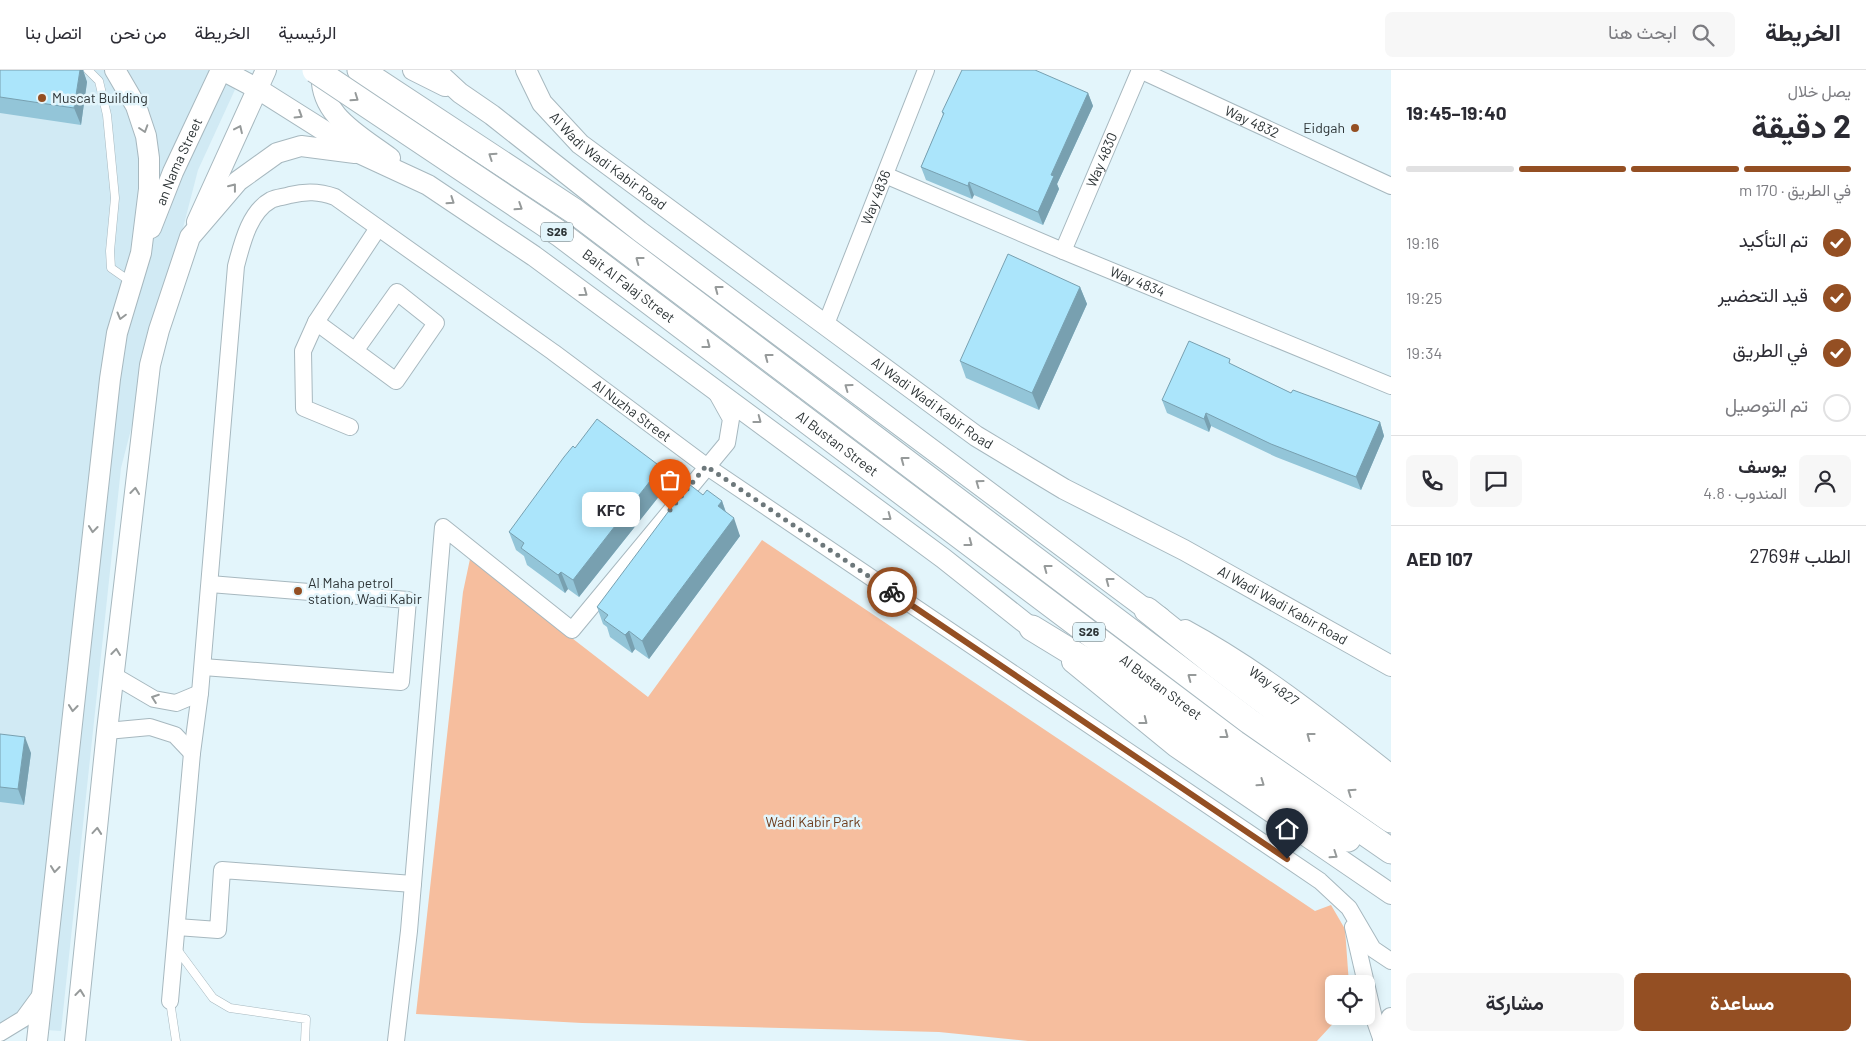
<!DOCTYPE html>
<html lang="ar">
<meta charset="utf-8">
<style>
:root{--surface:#fff;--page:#f7f7f7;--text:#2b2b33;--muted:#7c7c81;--line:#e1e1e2;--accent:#944f23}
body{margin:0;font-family:Barlow,Vazirmatn,sans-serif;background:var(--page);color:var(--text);direction:rtl;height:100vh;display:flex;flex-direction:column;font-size:19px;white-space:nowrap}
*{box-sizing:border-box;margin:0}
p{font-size:16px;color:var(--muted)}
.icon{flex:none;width:28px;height:28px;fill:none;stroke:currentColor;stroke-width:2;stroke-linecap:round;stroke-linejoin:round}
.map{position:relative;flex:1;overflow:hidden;direction:ltr}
.side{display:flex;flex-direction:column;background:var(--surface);width:475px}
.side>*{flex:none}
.controls{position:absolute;left:1325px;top:905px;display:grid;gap:10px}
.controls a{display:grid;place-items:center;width:50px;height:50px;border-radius:8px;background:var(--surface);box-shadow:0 2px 12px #0003;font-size:25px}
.pin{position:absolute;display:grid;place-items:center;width:42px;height:42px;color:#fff;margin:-51px -21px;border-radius:50% 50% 50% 0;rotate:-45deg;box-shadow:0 0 5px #0007}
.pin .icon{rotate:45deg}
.courier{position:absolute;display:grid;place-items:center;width:50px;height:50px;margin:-25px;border:4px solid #944f23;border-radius:50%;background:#fff;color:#222;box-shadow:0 1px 6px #0007}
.bubble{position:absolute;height:35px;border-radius:8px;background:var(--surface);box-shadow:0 2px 12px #0003;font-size:16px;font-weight:700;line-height:35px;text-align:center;direction:rtl}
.head em{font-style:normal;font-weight:700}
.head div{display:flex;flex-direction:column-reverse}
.head{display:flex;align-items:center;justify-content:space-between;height:85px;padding:0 15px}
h1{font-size:32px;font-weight:700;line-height:38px}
.bar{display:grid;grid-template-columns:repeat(4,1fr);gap:8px 5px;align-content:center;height:60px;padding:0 15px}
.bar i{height:6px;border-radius:4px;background:var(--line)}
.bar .on{background:var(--accent)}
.bar p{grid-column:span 4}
.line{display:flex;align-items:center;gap:12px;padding:0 15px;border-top:1px solid var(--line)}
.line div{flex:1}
.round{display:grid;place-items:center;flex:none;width:52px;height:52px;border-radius:8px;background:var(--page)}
ol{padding:0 15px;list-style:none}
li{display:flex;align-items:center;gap:15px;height:55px}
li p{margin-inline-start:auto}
li .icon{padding:5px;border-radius:50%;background:var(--accent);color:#fff;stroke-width:4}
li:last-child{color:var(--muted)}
li i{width:28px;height:28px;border:2px solid var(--line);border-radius:50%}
.primary-button{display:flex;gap:10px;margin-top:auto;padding:10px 15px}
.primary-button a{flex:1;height:58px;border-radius:8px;background:var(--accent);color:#fff;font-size:20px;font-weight:700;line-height:58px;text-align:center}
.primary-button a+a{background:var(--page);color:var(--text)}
header{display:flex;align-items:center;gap:30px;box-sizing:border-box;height:70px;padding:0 25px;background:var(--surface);border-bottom:1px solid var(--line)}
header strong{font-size:24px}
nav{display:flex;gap:28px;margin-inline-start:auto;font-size:18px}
.search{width:350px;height:45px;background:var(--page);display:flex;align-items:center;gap:12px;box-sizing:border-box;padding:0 18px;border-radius:8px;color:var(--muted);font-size:19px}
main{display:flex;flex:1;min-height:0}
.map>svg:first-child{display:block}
.built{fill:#d1eaf4}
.green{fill:#f6be9e}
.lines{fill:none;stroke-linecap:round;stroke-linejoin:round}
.service-casing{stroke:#a7b8bf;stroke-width:9}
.minor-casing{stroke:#a7b8bf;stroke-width:18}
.tertiary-casing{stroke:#a7b8bf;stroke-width:22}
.primary-casing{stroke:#a7b8bf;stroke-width:27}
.service{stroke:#fff;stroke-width:8}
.minor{stroke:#fff;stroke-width:16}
.tertiary{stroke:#fff;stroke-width:20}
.primary{stroke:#fff;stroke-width:25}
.primary-bridge-casing{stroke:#a7b8bf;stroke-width:27;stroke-linecap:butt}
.primary-bridge{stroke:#fff;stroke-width:25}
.wall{fill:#93c5d8}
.shaded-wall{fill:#78a0b0}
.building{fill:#abe5fb;stroke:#78a0b0}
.oneway{stroke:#969a9a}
.done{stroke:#6d787b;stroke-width:5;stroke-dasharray:0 9}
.route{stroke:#944f23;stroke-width:6}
.poi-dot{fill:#944f23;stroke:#e3f5fb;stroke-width:2}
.labels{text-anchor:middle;stroke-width:5;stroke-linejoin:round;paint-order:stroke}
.shield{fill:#e3f5fb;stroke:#646e71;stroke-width:1}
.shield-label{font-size:12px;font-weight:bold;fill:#2d3436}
.poi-label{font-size:14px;fill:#2d3436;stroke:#e3f5fb;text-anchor:start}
.street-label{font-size:14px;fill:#2d3436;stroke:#e3f5fb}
.park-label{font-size:14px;fill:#6e3c1c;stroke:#e3f5fb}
</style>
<header>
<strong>الخريطة</strong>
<div class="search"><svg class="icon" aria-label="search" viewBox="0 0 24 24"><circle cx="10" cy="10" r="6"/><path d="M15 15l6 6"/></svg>ابحث هنا</div>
<nav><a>الرئيسية</a><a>الخريطة</a><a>من نحن</a><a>اتصل بنا</a></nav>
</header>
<main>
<section class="side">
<div class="head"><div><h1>2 دقيقة</h1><p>يصل خلال</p></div><em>19:40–19:45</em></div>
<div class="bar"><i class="on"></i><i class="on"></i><i class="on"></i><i></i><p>في الطريق · 170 m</p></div>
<ol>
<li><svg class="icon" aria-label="check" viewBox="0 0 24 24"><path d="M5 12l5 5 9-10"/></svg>تم التأكيد<p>19:16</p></li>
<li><svg class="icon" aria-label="check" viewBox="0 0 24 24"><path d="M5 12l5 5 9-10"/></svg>قيد التحضير<p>19:25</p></li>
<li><svg class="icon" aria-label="check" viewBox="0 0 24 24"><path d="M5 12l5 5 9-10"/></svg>في الطريق<p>19:34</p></li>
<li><i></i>تم التوصيل</li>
</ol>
<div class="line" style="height:90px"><a class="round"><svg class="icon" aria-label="person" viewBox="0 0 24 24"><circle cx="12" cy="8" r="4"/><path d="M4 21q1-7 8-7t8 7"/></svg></a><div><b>يوسف</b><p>المندوب · 4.8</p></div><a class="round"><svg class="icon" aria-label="chat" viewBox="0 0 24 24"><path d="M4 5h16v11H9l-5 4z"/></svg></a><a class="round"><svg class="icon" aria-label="phone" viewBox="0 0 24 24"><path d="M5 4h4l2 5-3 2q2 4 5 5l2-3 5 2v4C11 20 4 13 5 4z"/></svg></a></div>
<div class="line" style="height:65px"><div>الطلب #2769</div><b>AED 107</b></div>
<div class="primary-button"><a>مساعدة</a><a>مشاركة</a></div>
</section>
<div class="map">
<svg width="1391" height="971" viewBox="0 0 1391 971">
<rect width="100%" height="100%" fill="#e3f5fb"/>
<path class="built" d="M 0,0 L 244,0 L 198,100 L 121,398 L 61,961 L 0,957 Z"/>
<path class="green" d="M 762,470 L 1315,841 L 1331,835 L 1345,859 L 1349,914 L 1334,914 L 1334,946 L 1340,946 L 1317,971 L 1028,971 L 939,962 L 582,953 L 416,944 L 463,522 L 470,489 L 648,627 Z"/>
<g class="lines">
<g class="service-casing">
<path id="service" d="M 88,0 L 99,11 L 107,45 L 115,128 L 110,181 L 111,198 L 131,212
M 176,878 L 213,928 L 230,938 L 306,949 L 305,971
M 170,931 L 176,971"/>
</g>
<g class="minor-casing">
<g id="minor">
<path id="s1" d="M 885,105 L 1063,181 L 1391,316"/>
<path id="s2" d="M 1063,181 L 1140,0 L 1391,116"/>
<path d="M 316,252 L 396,311 L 436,253 L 397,222 L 355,281"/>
<path id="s3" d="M 826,254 L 926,0"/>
<path d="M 350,357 L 304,338 L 303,281 L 316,252 L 378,158"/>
<path d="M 203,597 L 401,612 L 408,530 L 210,514"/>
<path d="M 113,605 L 154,629 L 176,633 L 200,623"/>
<path d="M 107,661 L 150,657 L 175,665 L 192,683"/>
<path d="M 177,857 L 218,860 L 222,800 L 413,814"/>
<path d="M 1353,857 L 1374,948 L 1382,971"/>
<path id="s4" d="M 170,931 L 192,683 L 200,623 L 236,196 C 242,174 249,142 271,130 C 277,127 284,127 290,125 C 306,121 319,121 335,127 L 553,282 L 706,396 L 1320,811 L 1349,838 L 1373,879 L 1391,891"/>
<path d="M 0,963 L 23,949 L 42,923"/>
<path d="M 396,971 L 409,861 L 443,457 L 572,560 L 727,373 L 731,349 L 716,322"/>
</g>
</g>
<g class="tertiary-casing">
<g id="tertiary">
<path d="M 222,0 L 258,19 L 361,84 L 428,115 L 534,186 L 943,488 L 1044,568"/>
<path d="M 322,0 C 317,44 359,65 390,88"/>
<path d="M 413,0 L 445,16"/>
<path d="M 435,0 L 460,23 L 492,45 L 639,161 L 1147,540 L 1160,547"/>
<path id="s5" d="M 526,0 L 542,33 L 580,74 L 976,366 L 1064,419 L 1184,480 L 1391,596"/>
<path d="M 197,152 L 266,0"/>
<path id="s6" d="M 151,158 L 173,102 L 221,0"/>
<path id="s7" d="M 1185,560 C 1259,600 1325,653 1391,705"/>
<path d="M 1072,592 L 1176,677 L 1391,824"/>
<path d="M 37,971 L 110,309 L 117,263 L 141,183 L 149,119 L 149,88 L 146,66 L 136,36 L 115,0"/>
<path d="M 75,971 L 107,661 L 145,337 L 150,295 L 159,260 L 190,167 L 238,111 L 277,83 L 301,76 L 355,83"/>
<path d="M 1383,971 L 1391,948"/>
</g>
</g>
<g class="primary-casing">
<g id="primary">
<path d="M 360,0 L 574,141 L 1249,651 L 1391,750"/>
<path id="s8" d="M 790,338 L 1235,673 L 1391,781"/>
<path d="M 1147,540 L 1216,595 L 1391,727"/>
<path d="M 1032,558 L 1114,608 L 1307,746 L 1348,769"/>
</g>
</g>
<use href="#service" class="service"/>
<use href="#minor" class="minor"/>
<use href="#tertiary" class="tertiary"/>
<use href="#primary" class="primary"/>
<g class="primary-bridge-casing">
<g id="primary-bridge">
<path id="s9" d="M 315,0 L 560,164 L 790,338"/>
</g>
</g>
<use href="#primary-bridge" class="primary-bridge"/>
</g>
<path class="wall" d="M 0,0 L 83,0 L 87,12 L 81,55 L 0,43 Z
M 1088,23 L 1093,36 L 1057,114 L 1059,119 L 1043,155 L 974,125 L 972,129 L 926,110 L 921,97 L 943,45 L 942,42 Z
M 1080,217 L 1087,234 L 1039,340 L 966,308 L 960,291 Z
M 1233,295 L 1291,323 L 1380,352 L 1384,366 L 1361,420 L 1276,387 L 1211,356 L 1209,362 L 1167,343 L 1162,330 Z
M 575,378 L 668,415 L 579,527 L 568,519 L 565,523 L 527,495 L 524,486 L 516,480 L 509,462 Z
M 703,425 L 722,431 L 726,442 L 740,466 L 649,589 L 635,579 L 632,583 L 610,567 L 607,557 L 603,554 L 597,537 Z
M 0,664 L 31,683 L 24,735 L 0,732 Z"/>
<path class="shaded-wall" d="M 80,0 L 83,0 L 87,12 L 81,55 L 74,38 Z
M 1088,23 L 1093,36 L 1057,114 L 1059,119 L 1043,155 L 1038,142 L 1051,105 Z
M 969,112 L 974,125 L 972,129 L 968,116 Z
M 1080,217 L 1087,234 L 1039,340 L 1032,323 Z
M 1206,343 L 1211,356 L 1209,362 L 1204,349 Z
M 1380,352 L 1384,366 L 1361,420 L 1356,407 Z
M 661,397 L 668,415 L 579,527 L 573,510 Z
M 722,431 L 728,449 L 718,436 Z
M 734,448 L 740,466 L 649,589 L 642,571 Z
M 561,502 L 568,519 L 565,523 L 558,505 Z
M 629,561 L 635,579 L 632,583 L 625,565 Z
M 25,667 L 31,683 L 24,735 L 18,719 Z"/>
<path class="building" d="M 0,0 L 80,0 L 74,38 L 0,27 Z
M 962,0 L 1035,0 L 1088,23 L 1051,105 L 1054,106 L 1038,142 L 969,112 L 968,116 L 921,97 L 944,43 L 942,42 Z
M 1008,184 L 1080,217 L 1032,323 L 960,291 Z
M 1189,271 L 1230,289 L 1229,293 L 1291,323 L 1293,320 L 1380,352 L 1356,407 L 1271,374 L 1206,343 L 1204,349 L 1162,330 Z
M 597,349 L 661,397 L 573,510 L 561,502 L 558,505 L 521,478 L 524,473 L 509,462 L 564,387 L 573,376 L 575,378 Z
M 689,414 L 703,425 L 707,420 L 722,431 L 718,436 L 734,448 L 642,571 L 629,561 L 625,565 L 604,550 L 608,545 L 597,537 Z
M 0,664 L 25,667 L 18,719 L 0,717 Z"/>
<defs><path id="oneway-chevron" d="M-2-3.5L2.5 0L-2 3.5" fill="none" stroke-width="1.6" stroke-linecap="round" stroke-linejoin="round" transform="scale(1.25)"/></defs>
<g class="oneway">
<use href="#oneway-chevron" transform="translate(355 28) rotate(35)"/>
<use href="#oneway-chevron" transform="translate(299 45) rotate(32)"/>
<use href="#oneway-chevron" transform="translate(144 59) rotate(72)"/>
<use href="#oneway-chevron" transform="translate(239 59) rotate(-65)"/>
<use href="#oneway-chevron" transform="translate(492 86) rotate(-146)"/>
<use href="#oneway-chevron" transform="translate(233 117) rotate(-52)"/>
<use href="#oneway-chevron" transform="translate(451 131) rotate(34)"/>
<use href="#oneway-chevron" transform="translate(519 137) rotate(33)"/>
<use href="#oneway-chevron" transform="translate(639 190) rotate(-143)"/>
<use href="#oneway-chevron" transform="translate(718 219) rotate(-143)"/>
<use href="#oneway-chevron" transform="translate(584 223) rotate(36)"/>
<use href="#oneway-chevron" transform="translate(121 246) rotate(105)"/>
<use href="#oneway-chevron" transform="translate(707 275) rotate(37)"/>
<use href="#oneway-chevron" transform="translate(768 287) rotate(-143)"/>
<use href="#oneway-chevron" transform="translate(848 317) rotate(-144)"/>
<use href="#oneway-chevron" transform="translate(758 350) rotate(37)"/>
<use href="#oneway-chevron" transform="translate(904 390) rotate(-143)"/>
<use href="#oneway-chevron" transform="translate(979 413) rotate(-144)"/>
<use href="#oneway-chevron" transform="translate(135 421) rotate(-84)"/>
<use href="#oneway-chevron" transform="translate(888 447) rotate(37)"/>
<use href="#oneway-chevron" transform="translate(93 459) rotate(96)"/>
<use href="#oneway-chevron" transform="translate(969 473) rotate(37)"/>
<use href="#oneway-chevron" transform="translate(1047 498) rotate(-143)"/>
<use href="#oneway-chevron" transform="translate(1109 511) rotate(-143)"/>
<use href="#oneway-chevron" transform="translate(116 582) rotate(-83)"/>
<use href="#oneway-chevron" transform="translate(1191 607) rotate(-143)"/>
<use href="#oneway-chevron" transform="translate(155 628) rotate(-160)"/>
<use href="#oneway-chevron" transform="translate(73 638) rotate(96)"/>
<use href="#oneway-chevron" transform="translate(1144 651) rotate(38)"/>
<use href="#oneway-chevron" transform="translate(1225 665) rotate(37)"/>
<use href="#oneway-chevron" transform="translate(1310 666) rotate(-143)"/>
<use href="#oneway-chevron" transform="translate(1261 713) rotate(35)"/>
<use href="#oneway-chevron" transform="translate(1351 722) rotate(-145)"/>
<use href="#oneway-chevron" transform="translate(97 761) rotate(-85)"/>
<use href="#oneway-chevron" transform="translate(1334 785) rotate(34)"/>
<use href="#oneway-chevron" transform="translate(55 799) rotate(96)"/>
<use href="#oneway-chevron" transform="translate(80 923) rotate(-84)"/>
</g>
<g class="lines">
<path class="done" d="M 670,440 L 706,396 L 892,522"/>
<path class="route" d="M 892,522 L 1287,789"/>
</g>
<g class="poi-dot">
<circle cx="42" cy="28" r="5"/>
<circle cx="1355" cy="58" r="5"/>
<circle cx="298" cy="521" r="5"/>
</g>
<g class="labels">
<g class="shield">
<rect x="541" y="152.5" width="32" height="19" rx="4"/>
<rect x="1073" y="552.5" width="32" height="19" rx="4"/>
</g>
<g class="shield-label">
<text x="557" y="166">S26</text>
<text x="1089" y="566">S26</text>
</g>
<g class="poi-label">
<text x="52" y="33">Muscat Building</text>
<text x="1345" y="63" text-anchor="end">Eidgah</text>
<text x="308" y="518">Al Maha petrol<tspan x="308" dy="16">station, Wadi Kabir</tspan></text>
</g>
<g class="street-label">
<text dy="5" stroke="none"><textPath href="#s2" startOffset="320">Way 4832</textPath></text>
<text dy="5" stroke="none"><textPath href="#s5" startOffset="125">Al Wadi Wadi Kabir Road</textPath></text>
<text dy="5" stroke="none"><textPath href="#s6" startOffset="72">an Nama Street</textPath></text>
<text dy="5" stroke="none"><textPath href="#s2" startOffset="99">Way 4830</textPath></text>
<text dy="5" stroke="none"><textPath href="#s3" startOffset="136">Way 4836</textPath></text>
<text dy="5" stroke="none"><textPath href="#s1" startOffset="274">Way 4834</textPath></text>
<text dy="5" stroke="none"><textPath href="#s9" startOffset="381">Bait Al Falaj Street</textPath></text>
<text dy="5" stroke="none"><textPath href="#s5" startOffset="530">Al Wadi Wadi Kabir Road</textPath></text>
<text dy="5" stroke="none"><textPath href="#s4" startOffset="1246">Al Nuzha Street</textPath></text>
<text dy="5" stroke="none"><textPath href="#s8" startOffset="59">Al Bustan Street</textPath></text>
<text dy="5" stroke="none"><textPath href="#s5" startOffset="935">Al Wadi Wadi Kabir Road</textPath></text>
<text dy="5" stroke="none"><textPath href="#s7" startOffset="105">Way 4827</textPath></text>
<text dy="5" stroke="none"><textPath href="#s8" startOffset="464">Al Bustan Street</textPath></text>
</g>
<g class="park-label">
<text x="813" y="757">Wadi Kabir Park</text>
</g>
</g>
</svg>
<div class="controls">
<a><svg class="icon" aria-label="locate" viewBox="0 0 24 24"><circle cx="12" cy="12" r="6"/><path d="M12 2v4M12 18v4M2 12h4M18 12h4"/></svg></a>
</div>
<div class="pin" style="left:670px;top:440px;background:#ea580c"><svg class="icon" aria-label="bag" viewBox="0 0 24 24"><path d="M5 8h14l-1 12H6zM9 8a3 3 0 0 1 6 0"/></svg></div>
<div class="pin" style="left:1287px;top:789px;background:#1f2937"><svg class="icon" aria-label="home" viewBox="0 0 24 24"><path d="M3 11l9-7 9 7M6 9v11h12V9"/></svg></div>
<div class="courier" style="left:892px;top:522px"><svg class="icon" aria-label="bike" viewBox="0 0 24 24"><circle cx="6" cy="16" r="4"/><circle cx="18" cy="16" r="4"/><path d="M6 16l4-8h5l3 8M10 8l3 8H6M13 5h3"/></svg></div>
<div class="bubble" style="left:582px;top:422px;width:58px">KFC</div>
</div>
</main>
